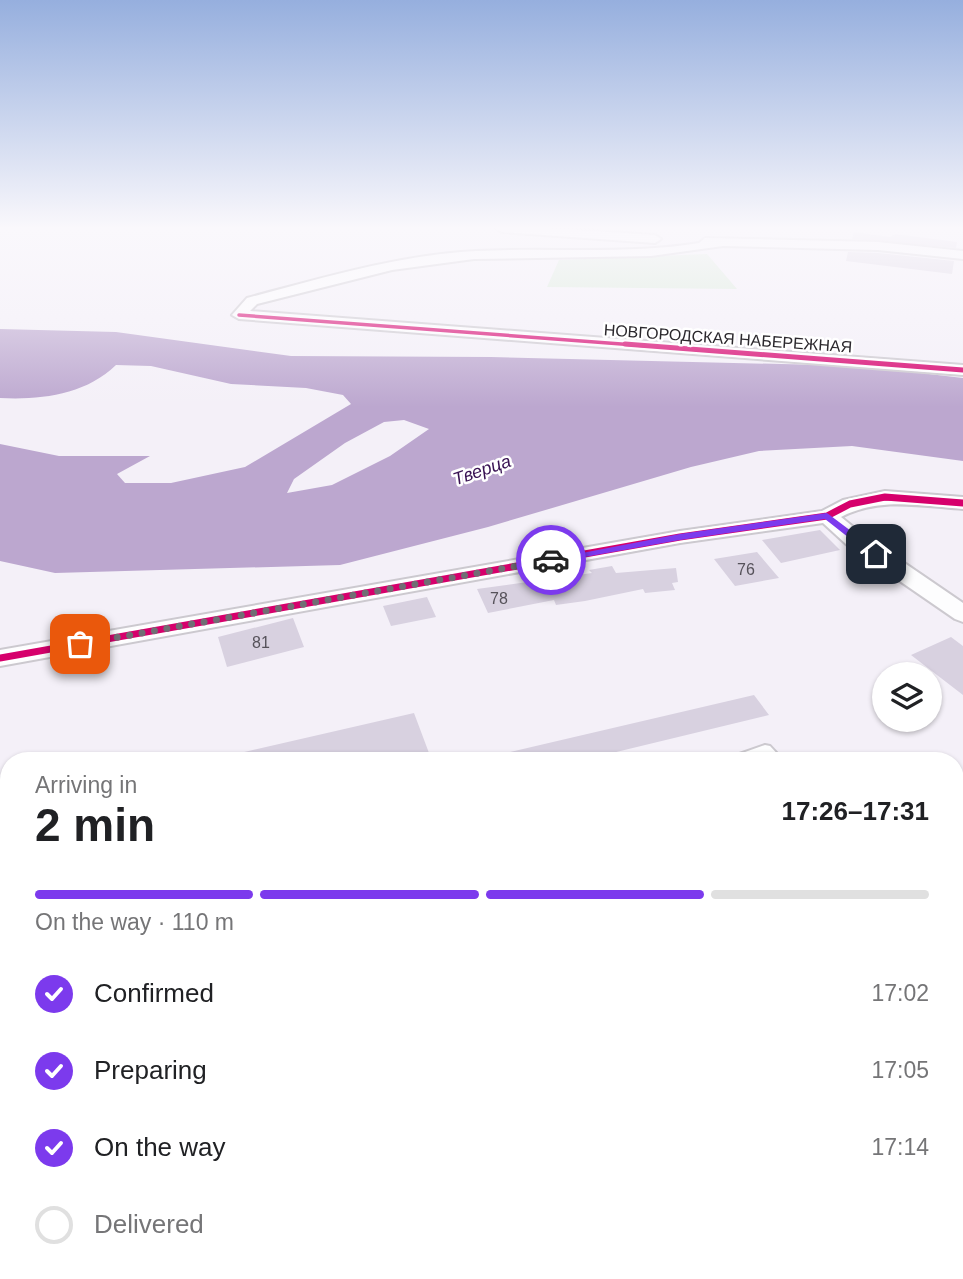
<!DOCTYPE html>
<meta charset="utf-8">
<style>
:root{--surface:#fff;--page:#f2f2f2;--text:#202124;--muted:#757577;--line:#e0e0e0;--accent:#7c3aed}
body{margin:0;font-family:Arial,sans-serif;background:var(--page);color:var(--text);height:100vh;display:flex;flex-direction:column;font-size:26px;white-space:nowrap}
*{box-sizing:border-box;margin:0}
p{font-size:23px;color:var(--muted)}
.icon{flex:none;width:38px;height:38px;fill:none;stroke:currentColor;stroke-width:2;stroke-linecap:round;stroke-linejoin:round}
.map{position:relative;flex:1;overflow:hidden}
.drawer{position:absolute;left:0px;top:752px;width:964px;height:527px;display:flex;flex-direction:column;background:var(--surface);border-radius:28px 28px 0 0;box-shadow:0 2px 5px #0004}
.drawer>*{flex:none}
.fabs{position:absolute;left:872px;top:662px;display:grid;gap:14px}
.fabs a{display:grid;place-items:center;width:70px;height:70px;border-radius:50%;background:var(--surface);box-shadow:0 2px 5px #0004;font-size:35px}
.pin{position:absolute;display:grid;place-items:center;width:60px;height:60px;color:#fff;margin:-30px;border-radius:14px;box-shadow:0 4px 10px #0006}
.courier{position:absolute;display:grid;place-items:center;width:70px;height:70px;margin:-35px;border:5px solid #7c3aed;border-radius:50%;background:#fff;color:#222;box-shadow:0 2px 9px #0007}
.summary em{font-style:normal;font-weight:800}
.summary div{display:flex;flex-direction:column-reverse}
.summary{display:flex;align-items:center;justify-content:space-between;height:119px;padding:0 35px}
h1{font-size:46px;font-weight:800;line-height:52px}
.bar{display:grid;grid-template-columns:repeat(4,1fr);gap:10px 7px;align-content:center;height:84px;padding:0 35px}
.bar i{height:9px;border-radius:5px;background:var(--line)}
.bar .active{background:var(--accent)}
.bar p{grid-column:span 4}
ol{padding:0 35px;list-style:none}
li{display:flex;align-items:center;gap:21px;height:77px}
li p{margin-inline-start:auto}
li .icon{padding:7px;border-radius:50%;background:var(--accent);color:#fff;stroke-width:4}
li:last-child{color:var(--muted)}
li i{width:38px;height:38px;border:4px solid var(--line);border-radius:50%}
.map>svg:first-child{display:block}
.green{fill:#d7e9d7}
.water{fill:#bca7cf;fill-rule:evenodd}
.building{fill:#d8d1e0}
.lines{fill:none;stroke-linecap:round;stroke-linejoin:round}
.service-casing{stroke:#ccc9cf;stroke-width:4}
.minor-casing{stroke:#ccc9cf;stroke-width:4}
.service{fill:#fdfdfe;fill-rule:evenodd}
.minor{fill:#fdfdfe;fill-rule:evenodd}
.cycleway-far2-casing{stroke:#fff;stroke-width:6}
.cycleway-far1-casing{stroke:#fff;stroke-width:9}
.cycleway-casing{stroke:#fff;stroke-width:11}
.cycleway-far2{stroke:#d6006c;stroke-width:3.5}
.cycleway-far1{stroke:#d6006c;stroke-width:5}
.cycleway{stroke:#d6006c;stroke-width:7}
.route{fill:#7c3aed}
.done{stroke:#716e74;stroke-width:7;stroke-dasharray:0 12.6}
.labels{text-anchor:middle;stroke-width:5;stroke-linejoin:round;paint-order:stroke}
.far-street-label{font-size:16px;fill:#2b282d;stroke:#fff}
.number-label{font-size:16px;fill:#56525a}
.far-water-label{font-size:18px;font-style:italic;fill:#391253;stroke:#fff}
</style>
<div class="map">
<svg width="963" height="1279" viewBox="0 0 963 1279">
<rect width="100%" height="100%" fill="#f4f0f8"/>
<path class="green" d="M 707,254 L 737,289 L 547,287 L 559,260 Z"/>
<path class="water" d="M 0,329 L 116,332 L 291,356 L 491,357 L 861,366 L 963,378 L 963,461 L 852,446 L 759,451 L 691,467 L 488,527 L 340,565 L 55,573 L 0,561 L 0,444 L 59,456 L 150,456 L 117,474 L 125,483 L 171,483 L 245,467 L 351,404 L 343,395 L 306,388 L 231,384 L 151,366 L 116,365 C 85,395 41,400 0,398 ZM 404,420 L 429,429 L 390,456 L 332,485 L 287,493 L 294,479 L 345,443 L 384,422 Z"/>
<path class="building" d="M 854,232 L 890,237 L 895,234 L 957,242 L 956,248 L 852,239 Z
M 848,252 L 878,253 L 954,261 L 952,274 L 846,261 Z
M 820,530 L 840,550 L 781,563 L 762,540 Z
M 757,552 L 779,578 L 735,586 L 714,559 Z
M 612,566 L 616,573 L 676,568 L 678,582 L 672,583 L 675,590 L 645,593 L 643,589 L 585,601 L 556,605 L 554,600 L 488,613 L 477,589 L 592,573 L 589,570 Z
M 427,597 L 436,617 L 391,626 L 383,606 Z
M 293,618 L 304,647 L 227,667 L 218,637 Z
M 951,637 L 963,646 L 963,695 L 911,655 Z
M 754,695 L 769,715 L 579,761 L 507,761 L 506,753 Z
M 414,713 L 432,761 L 241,761 L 240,753 Z"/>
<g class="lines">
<g class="service-casing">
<path id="service" d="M 765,745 L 770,746 L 784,761 L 768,761 L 763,756 L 750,761 L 729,761 L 731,757 Z
M 956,926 L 963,929 L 963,948 L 956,944 Z
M 963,1168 L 963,1191 L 956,1194 L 956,1171 Z
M 224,1270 L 246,1270 L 248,1279 L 226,1279 Z
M 708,1270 L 731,1270 L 735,1279 L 712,1279 Z
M 823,1270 L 853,1270 L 848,1279 L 819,1279 Z"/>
</g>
<g class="minor-casing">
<path id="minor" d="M 496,228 L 548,228 L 655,235 L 661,239 L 655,243 L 502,232 Z
M 705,238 L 878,242 L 963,251 L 963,259 L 878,250 L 723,246 L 651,256 L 474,259 L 392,270 L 257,304 L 250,311 L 963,365 L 963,375 L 239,319 L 232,315 L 247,298 C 322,278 398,255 476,251 C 550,247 626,255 699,243 Z
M 885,491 L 963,497 L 963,509 C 921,506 879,497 841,517 L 862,534 L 963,603 L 963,622 L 955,619 L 846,544 L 823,523 L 680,543 L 0,666 L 0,650 L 680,531 L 822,511 L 843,500 Z"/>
</g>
<use href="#service" class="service"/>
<use href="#minor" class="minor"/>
<g class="cycleway-far2-casing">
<path id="cycleway-far2" d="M 239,315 L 648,346"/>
</g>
<g class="cycleway-far1-casing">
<path id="cycleway-far1" d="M 625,344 L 963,370
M 879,498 L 900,498"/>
</g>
<g class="cycleway-casing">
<path id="cycleway" d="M 0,658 L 680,537 L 827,516 L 850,504 L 885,497 L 963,503"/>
</g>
<use href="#cycleway-far2" class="cycleway-far2"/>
<use href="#cycleway-far1" class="cycleway-far1"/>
<use href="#cycleway" class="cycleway"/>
</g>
<linearGradient id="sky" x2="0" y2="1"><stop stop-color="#96afde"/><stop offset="0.56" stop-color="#faf8fc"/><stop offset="1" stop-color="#faf8fc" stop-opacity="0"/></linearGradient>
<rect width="963" height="407" fill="url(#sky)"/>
<path class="route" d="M 827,513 L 879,552 L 879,556 L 872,556 L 825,519 L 680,540 L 551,563 L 546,560 L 680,534 Z"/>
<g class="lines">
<path class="done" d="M 80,644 L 551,560"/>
</g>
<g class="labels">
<g class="far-street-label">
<text transform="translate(728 338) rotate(4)" y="6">НОВГОРОДСКАЯ НАБЕРЕЖНАЯ</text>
</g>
<g class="number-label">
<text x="746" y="575">76</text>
<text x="499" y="604">78</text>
<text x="261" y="648">81</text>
</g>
<g class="far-water-label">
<text transform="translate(482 470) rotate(-19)" y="6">Тверца</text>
</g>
</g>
</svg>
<div class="fabs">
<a><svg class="icon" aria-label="layers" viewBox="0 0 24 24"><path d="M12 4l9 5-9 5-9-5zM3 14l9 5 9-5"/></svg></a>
</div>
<div class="pin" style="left:80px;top:644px;background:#ea580c"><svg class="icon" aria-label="bag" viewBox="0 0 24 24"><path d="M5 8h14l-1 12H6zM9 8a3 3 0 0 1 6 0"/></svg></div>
<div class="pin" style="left:876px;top:554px;background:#1f2937"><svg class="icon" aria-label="home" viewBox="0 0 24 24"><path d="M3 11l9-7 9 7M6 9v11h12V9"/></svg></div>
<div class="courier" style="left:551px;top:560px"><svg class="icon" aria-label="car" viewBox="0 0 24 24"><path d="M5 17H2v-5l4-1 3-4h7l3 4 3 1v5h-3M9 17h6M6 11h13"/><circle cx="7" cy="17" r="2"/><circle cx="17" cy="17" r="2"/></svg></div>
<section class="drawer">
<div class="summary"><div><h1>2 min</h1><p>Arriving in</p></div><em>17:26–17:31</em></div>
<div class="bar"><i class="active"></i><i class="active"></i><i class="active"></i><i></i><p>On the way · 110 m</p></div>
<ol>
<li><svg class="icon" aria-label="check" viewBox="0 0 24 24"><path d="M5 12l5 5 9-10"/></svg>Confirmed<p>17:02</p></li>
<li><svg class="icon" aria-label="check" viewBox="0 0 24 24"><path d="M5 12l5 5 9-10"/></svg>Preparing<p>17:05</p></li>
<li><svg class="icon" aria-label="check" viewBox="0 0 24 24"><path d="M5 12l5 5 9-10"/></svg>On the way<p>17:14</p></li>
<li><i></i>Delivered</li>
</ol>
</section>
</div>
